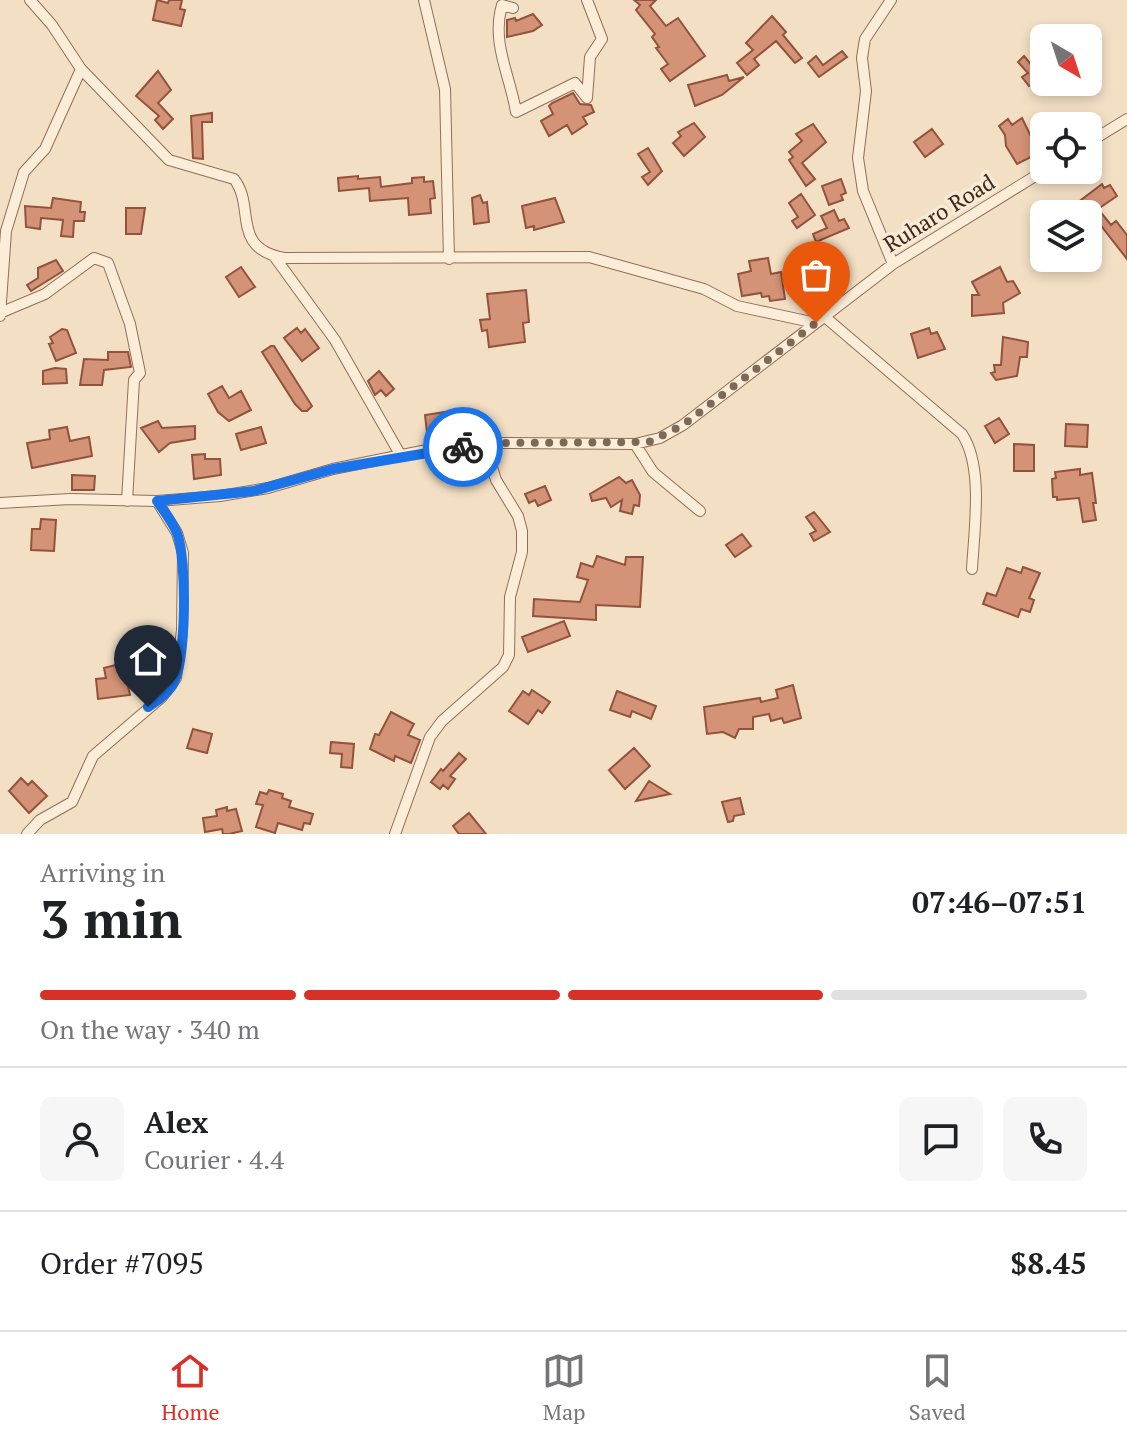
<!DOCTYPE html>
<meta charset="utf-8">
<style>
:root{--surface:#fff;--page:#f6f6f6;--text:#202124;--muted:#757577;--line:#e0e0e0;--accent:#d93025}
body{margin:0;font-family:"PT Serif",serif;background:var(--page);color:var(--text);height:100vh;display:flex;flex-direction:column;font-size:30px;white-space:nowrap}
*{box-sizing:border-box;margin:0}
p{font-size:26px;color:var(--muted)}
.icon{flex:none;width:44px;height:44px;fill:none;stroke:currentColor;stroke-width:2;stroke-linecap:round;stroke-linejoin:round}
.map{position:relative;height:834px;overflow:hidden}
.sheet{display:flex;flex-direction:column;background:var(--surface);flex:1}
.sheet>*{flex:none}
.needle{width:52px;rotate:141deg}
.tools{position:absolute;left:1030px;top:24px;display:grid;gap:16px}
.tools a{display:grid;place-items:center;width:72px;height:72px;border-radius:12px;background:var(--surface);box-shadow:0 4px 12px #0003;font-size:40px}
.pin{position:absolute;display:grid;place-items:center;width:68px;height:68px;color:#fff;margin:-82px -34px;border-radius:50% 50% 50% 0;rotate:-45deg;box-shadow:0 0 8px #0007}
.pin .icon{rotate:45deg}
.courier{position:absolute;display:grid;place-items:center;width:80px;height:80px;margin:-40px;border:6px solid #1a73e8;border-radius:50%;background:#fff;color:#222;box-shadow:0 2px 10px #0007}
.headline em{font-style:normal;font-weight:700}
.headline div{display:flex;flex-direction:column-reverse}
.headline{display:flex;align-items:center;justify-content:space-between;height:136px;padding:0 40px}
h1{font-size:52px;font-weight:700;line-height:60px}
.bar{display:grid;grid-template-columns:repeat(4,1fr);gap:12px 8px;align-content:center;height:96px;padding:0 40px}
.bar i{height:10px;border-radius:6px;background:var(--line)}
.bar .selected{background:var(--accent)}
.bar p{grid-column:span 4}
.line{display:flex;align-items:center;gap:20px;padding:0 40px;border-top:2px solid var(--line)}
.line div{flex:1}
.round{display:grid;place-items:center;flex:none;width:84px;height:84px;border-radius:12px;background:var(--page)}
.tab-bar{display:flex;justify-content:space-around;align-items:center;height:112px;border-top:2px solid var(--line);background:var(--surface);font-size:22px;color:var(--muted)}
.tab-bar a{display:grid;justify-items:center;gap:4px}
.tab-bar .selected{color:var(--accent)}
.map>svg:first-child{display:block}
.building{fill:#d49276;stroke:#91533b;stroke-width:2}
.lines{fill:none;stroke-linecap:round;stroke-linejoin:round}
.minor-casing{stroke:#906f58;stroke-width:12}
.minor{stroke:#fcedd9;stroke-width:10}
.done{stroke:#7d6958;stroke-width:8;stroke-dasharray:0 14.4}
.route{stroke:#1a73e8;stroke-width:10}
.labels{text-anchor:middle;stroke-width:7;stroke-linejoin:round;paint-order:stroke}
.street-label{font-size:22px;fill:#3e291e;stroke:#f9ead5}
</style>
<div class="map">
<svg width="1127" height="834" viewBox="0 0 1127 834">
<rect width="100%" height="100%" fill="#f3dfc4"/>
<path class="building" d="M 157,0 L 168,3 L 169,0 L 182,0 L 180,9 L 185,10 L 181,26 L 153,20 Z
M 634,0 L 656,0 L 650,6 L 666,26 L 678,18 L 705,56 L 670,81 L 661,69 L 668,64 L 656,48 L 659,47 L 652,37 L 655,34 L 636,10 L 640,5 Z
M 533,14 L 542,25 L 533,31 L 507,37 L 507,20 L 515,18 L 516,21 Z
M 772,16 L 786,32 L 783,35 L 802,58 L 795,63 L 776,41 L 754,59 L 759,65 L 747,75 L 737,63 L 753,50 L 746,43 Z
M 842,51 L 847,57 L 819,77 L 808,63 L 816,56 L 823,65 Z
M 1024,56 L 1034,68 L 1044,60 L 1044,74 L 1029,86 L 1022,77 L 1028,73 L 1018,62 Z
M 158,71 L 171,90 L 158,103 L 173,119 L 163,129 L 155,120 L 159,116 L 136,96 Z
M 727,75 L 729,81 L 744,77 L 722,95 L 695,106 L 688,85 Z
M 573,93 L 580,104 L 591,105 L 594,112 L 583,117 L 587,124 L 572,134 L 567,125 L 549,136 L 541,121 L 553,114 L 549,106 L 552,103 Z
M 212,113 L 212,122 L 202,122 L 203,159 L 193,158 L 191,116 Z
M 1022,118 L 1039,153 L 1017,164 L 1006,146 L 1005,135 L 999,126 L 1008,119 L 1012,125 Z
M 694,123 L 705,137 L 684,156 L 673,143 L 681,136 L 678,132 Z
M 813,124 L 826,142 L 802,163 L 815,179 L 806,186 L 789,160 L 793,157 L 789,152 L 802,141 L 796,134 Z
M 932,129 L 943,144 L 925,157 L 914,142 Z
M 648,148 L 662,171 L 648,185 L 642,177 L 650,172 L 638,154 Z
M 358,176 L 358,179 L 380,177 L 381,187 L 412,183 L 412,178 L 424,177 L 424,182 L 433,181 L 435,198 L 430,199 L 431,213 L 409,215 L 408,198 L 370,201 L 369,188 L 339,191 L 338,178 Z
M 841,179 L 846,193 L 841,195 L 843,200 L 829,205 L 822,186 Z
M 1102,184 L 1104,188 L 1110,185 L 1117,196 L 1098,209 L 1111,225 L 1116,221 L 1127,235 L 1127,259 L 1081,200 Z
M 801,194 L 815,215 L 797,228 L 792,221 L 798,217 L 789,203 Z
M 480,195 L 483,203 L 487,202 L 489,222 L 474,224 L 472,198 Z
M 53,198 L 81,202 L 80,212 L 85,212 L 84,221 L 74,221 L 73,237 L 61,236 L 63,220 L 41,218 L 40,229 L 26,227 L 25,206 L 51,208 Z
M 555,198 L 564,222 L 534,230 L 534,226 L 526,228 L 522,206 Z
M 126,208 L 145,208 L 141,234 L 126,234 Z
M 834,210 L 839,221 L 844,219 L 849,228 L 816,242 L 813,234 L 827,228 L 821,216 Z
M 768,258 L 771,274 L 781,272 L 785,299 L 770,301 L 769,296 L 762,297 L 761,293 L 742,296 L 738,274 L 751,271 L 749,261 Z
M 56,260 L 63,271 L 31,291 L 27,285 L 38,278 L 38,268 Z
M 241,267 L 255,287 L 239,297 L 226,277 Z
M 1000,267 L 1007,282 L 1013,281 L 1020,293 L 1003,303 L 1004,313 L 972,316 L 972,295 L 979,295 L 972,282 Z
M 526,290 L 529,322 L 523,323 L 525,342 L 489,347 L 487,330 L 482,331 L 480,320 L 490,319 L 487,294 Z
M 297,328 L 301,333 L 305,329 L 319,348 L 302,361 L 284,338 Z
M 929,328 L 931,334 L 937,332 L 945,349 L 918,358 L 911,334 Z
M 62,329 L 67,330 L 76,353 L 56,361 L 49,344 L 53,343 L 50,337 Z
M 1003,337 L 1028,342 L 1027,357 L 1020,357 L 1017,376 L 996,380 L 991,373 L 995,372 L 994,365 L 1001,365 Z
M 271,346 L 274,346 L 312,406 L 307,411 L 302,411 L 295,404 L 262,352 Z
M 108,352 L 128,352 L 131,367 L 104,370 L 102,385 L 80,385 L 84,359 L 108,360 Z
M 55,368 L 66,369 L 67,383 L 43,384 L 43,371 Z
M 379,371 L 394,389 L 386,396 L 381,390 L 375,395 L 368,381 Z
M 222,386 L 229,398 L 241,391 L 251,410 L 229,421 L 218,412 L 208,394 Z
M 458,410 L 460,427 L 427,432 L 425,415 Z
M 999,418 L 1009,434 L 995,443 L 985,426 Z
M 158,421 L 162,428 L 195,426 L 195,439 L 170,443 L 159,452 L 141,428 Z
M 1066,424 L 1088,425 L 1087,447 L 1065,446 Z
M 67,427 L 70,441 L 89,437 L 92,456 L 32,468 L 27,443 L 50,439 L 49,430 Z
M 261,427 L 266,443 L 241,450 L 236,434 Z
M 1014,444 L 1034,445 L 1034,471 L 1014,471 Z
M 205,454 L 205,459 L 220,459 L 221,475 L 194,479 L 192,455 Z
M 1080,469 L 1080,475 L 1092,473 L 1096,503 L 1093,503 L 1096,520 L 1083,522 L 1079,498 L 1057,500 L 1057,497 L 1053,497 L 1052,479 L 1056,478 L 1055,472 Z
M 72,475 L 95,476 L 94,490 L 72,490 Z
M 619,477 L 626,483 L 632,480 L 640,495 L 639,506 L 634,505 L 632,514 L 620,511 L 622,500 L 611,507 L 606,498 L 592,501 L 590,494 Z
M 545,486 L 551,500 L 538,506 L 535,500 L 529,503 L 525,494 Z
M 814,512 L 830,532 L 814,541 L 810,534 L 816,531 L 806,517 Z
M 41,519 L 56,520 L 54,551 L 31,550 L 32,529 L 40,529 Z
M 742,534 L 751,546 L 735,557 L 726,545 Z
M 597,556 L 625,565 L 626,557 L 643,557 L 640,607 L 596,605 L 596,620 L 533,616 L 534,599 L 580,602 L 588,580 L 577,577 L 581,563 L 593,567 Z
M 1023,567 L 1040,573 L 1029,598 L 1034,600 L 1030,612 L 1021,609 L 1018,617 L 983,604 L 987,593 L 996,596 L 1007,568 L 1021,573 Z
M 564,621 L 570,636 L 528,652 L 522,637 Z
M 123,663 L 130,695 L 98,699 L 96,679 L 106,678 L 104,668 Z
M 793,685 L 801,718 L 784,723 L 782,718 L 771,721 L 769,714 L 753,717 L 753,729 L 739,729 L 735,738 L 723,732 L 707,734 L 704,707 L 760,698 L 761,702 L 778,698 L 776,690 Z
M 532,690 L 550,702 L 542,713 L 538,710 L 528,724 L 509,711 L 523,691 L 529,695 Z
M 617,691 L 656,706 L 651,719 L 632,711 L 630,717 L 610,710 Z
M 391,712 L 414,724 L 408,735 L 420,740 L 411,763 L 395,756 L 394,761 L 370,749 L 375,734 L 379,735 Z
M 193,729 L 212,734 L 207,753 L 187,748 Z
M 331,742 L 354,744 L 352,768 L 341,767 L 342,754 L 330,753 Z
M 634,748 L 650,766 L 625,789 L 609,770 Z
M 459,753 L 466,759 L 450,776 L 455,779 L 448,789 L 443,785 L 440,789 L 431,782 L 441,769 L 443,771 Z
M 21,778 L 28,785 L 32,781 L 47,796 L 29,813 L 9,791 Z
M 649,781 L 670,794 L 636,801 Z
M 269,790 L 283,794 L 282,798 L 291,801 L 289,807 L 313,814 L 310,824 L 304,823 L 302,830 L 278,823 L 275,833 L 256,827 L 263,805 L 256,804 L 260,792 L 267,794 Z
M 740,798 L 744,814 L 734,816 L 733,821 L 728,822 L 722,802 Z
M 227,807 L 227,811 L 236,809 L 242,831 L 229,834 L 223,834 L 222,829 L 205,832 L 203,818 L 217,816 L 216,810 Z
M 469,813 L 486,834 L 459,834 L 453,826 Z"/>
<g class="lines">
<g class="minor-casing">
<path id="minor" d="M 30,0 L 52,25 L 81,69 L 169,160 L 234,179 C 256,207 230,248 284,258 L 589,257 L 704,289 L 737,306 L 816,323
M 424,0 L 445,89 L 449,259
M 891,0 L 865,39 L 862,58 L 866,91 L 858,158 L 863,191 L 893,264
M 513,8 L 502,5 C 491,43 510,75 516,112 L 575,83 L 587,98 L 590,57 L 602,39 L 587,0
M 1088,143 L 1127,119
M 274,256 L 335,340 L 401,456
M 0,313 L 45,294 L 94,258 L 108,263 L 130,324 L 140,373 L 134,380 L 127,501
M 0,316 L 6,231 L 24,172 L 45,149 L 81,69
M 825,317 L 962,434 C 984,467 974,530 972,569
M 635,444 L 653,472 L 700,511
M 0,503 L 70,499 L 157,501 L 220,496 L 268,488 L 333,469 L 422,451 L 498,443 L 635,444 L 660,438 L 683,425 L 893,264 L 1045,170
M 27,834 L 40,820 L 72,802 L 93,756 L 162,697 L 176,678 L 182,630 L 183,553 L 177,533 L 157,501
M 395,834 L 430,737 L 442,721 L 503,667 L 509,655 L 510,597 L 522,552 L 522,531 L 518,516 L 496,480 L 485,445"/>
</g>
<use href="#minor" class="minor"/>
</g>
<g class="lines">
<path class="done" d="M 463,447 L 498,443 L 649,442 L 683,425 L 816,323"/>
<path class="route" d="M 148,707 C 157,701 166,695 172,686 C 187,663 187,559 177,533 C 172,521 164,511 157,501 L 254,491 L 333,469 L 463,447"/>
</g>
<g class="labels">
<g class="street-label">
<text transform="translate(939 213) rotate(-32)" y="8">Ruharo Road</text>
</g>
</g>
</svg>
<div class="tools">
<a><svg class="needle" viewBox="-14 -14 28 28"><path d="M0-13l5 13h-10z" fill="#e53935"/><path d="M0 13l5-13h-10z" fill="#757577"/></svg></a>
<a><svg class="icon" aria-label="locate" viewBox="0 0 24 24"><circle cx="12" cy="12" r="6"/><path d="M12 2v4M12 18v4M2 12h4M18 12h4"/></svg></a>
<a><svg class="icon" aria-label="layers" viewBox="0 0 24 24"><path d="M12 4l9 5-9 5-9-5zM3 14l9 5 9-5"/></svg></a>
</div>
<div class="pin" style="left:816px;top:323px;background:#ea580c"><svg class="icon" aria-label="bag" viewBox="0 0 24 24"><path d="M5 8h14l-1 12H6zM9 8a3 3 0 0 1 6 0"/></svg></div>
<div class="pin" style="left:148px;top:707px;background:#1f2937"><svg class="icon" aria-label="home" viewBox="0 0 24 24"><path d="M3 11l9-7 9 7M6 9v11h12V9"/></svg></div>
<div class="courier" style="left:463px;top:447px"><svg class="icon" aria-label="bike" viewBox="0 0 24 24"><circle cx="6" cy="16" r="4"/><circle cx="18" cy="16" r="4"/><path d="M6 16l4-8h5l3 8M10 8l3 8H6M13 5h3"/></svg></div>
</div>
<section class="sheet">
<div class="headline"><div><h1>3 min</h1><p>Arriving in</p></div><em>07:46–07:51</em></div>
<div class="bar"><i class="selected"></i><i class="selected"></i><i class="selected"></i><i></i><p>On the way · 340 m</p></div>
<div class="line" style="height:144px"><a class="round"><svg class="icon" aria-label="person" viewBox="0 0 24 24"><circle cx="12" cy="8" r="4"/><path d="M4 21q1-7 8-7t8 7"/></svg></a><div><b>Alex</b><p>Courier · 4.4</p></div><a class="round"><svg class="icon" aria-label="chat" viewBox="0 0 24 24"><path d="M4 5h16v11H9l-5 4z"/></svg></a><a class="round"><svg class="icon" aria-label="phone" viewBox="0 0 24 24"><path d="M5 4h4l2 5-3 2q2 4 5 5l2-3 5 2v4C11 20 4 13 5 4z"/></svg></a></div>
<div class="line" style="height:104px"><div>Order #7095</div><b>$8.45</b></div>
</section>
<nav class="tab-bar">
<a class="selected"><svg class="icon" aria-label="home" viewBox="0 0 24 24"><path d="M3 11l9-7 9 7M6 9v11h12V9"/></svg>Home</a>
<a><svg class="icon" aria-label="map" viewBox="0 0 24 24"><path d="M3 6l6-2 6 2 6-2v14l-6 2-6-2-6 2zM9 4v14M15 6v14"/></svg>Map</a>
<a><svg class="icon" aria-label="saved" viewBox="0 0 24 24"><path d="M7 4h10v16l-5-4-5 4z"/></svg>Saved</a>
</nav>
